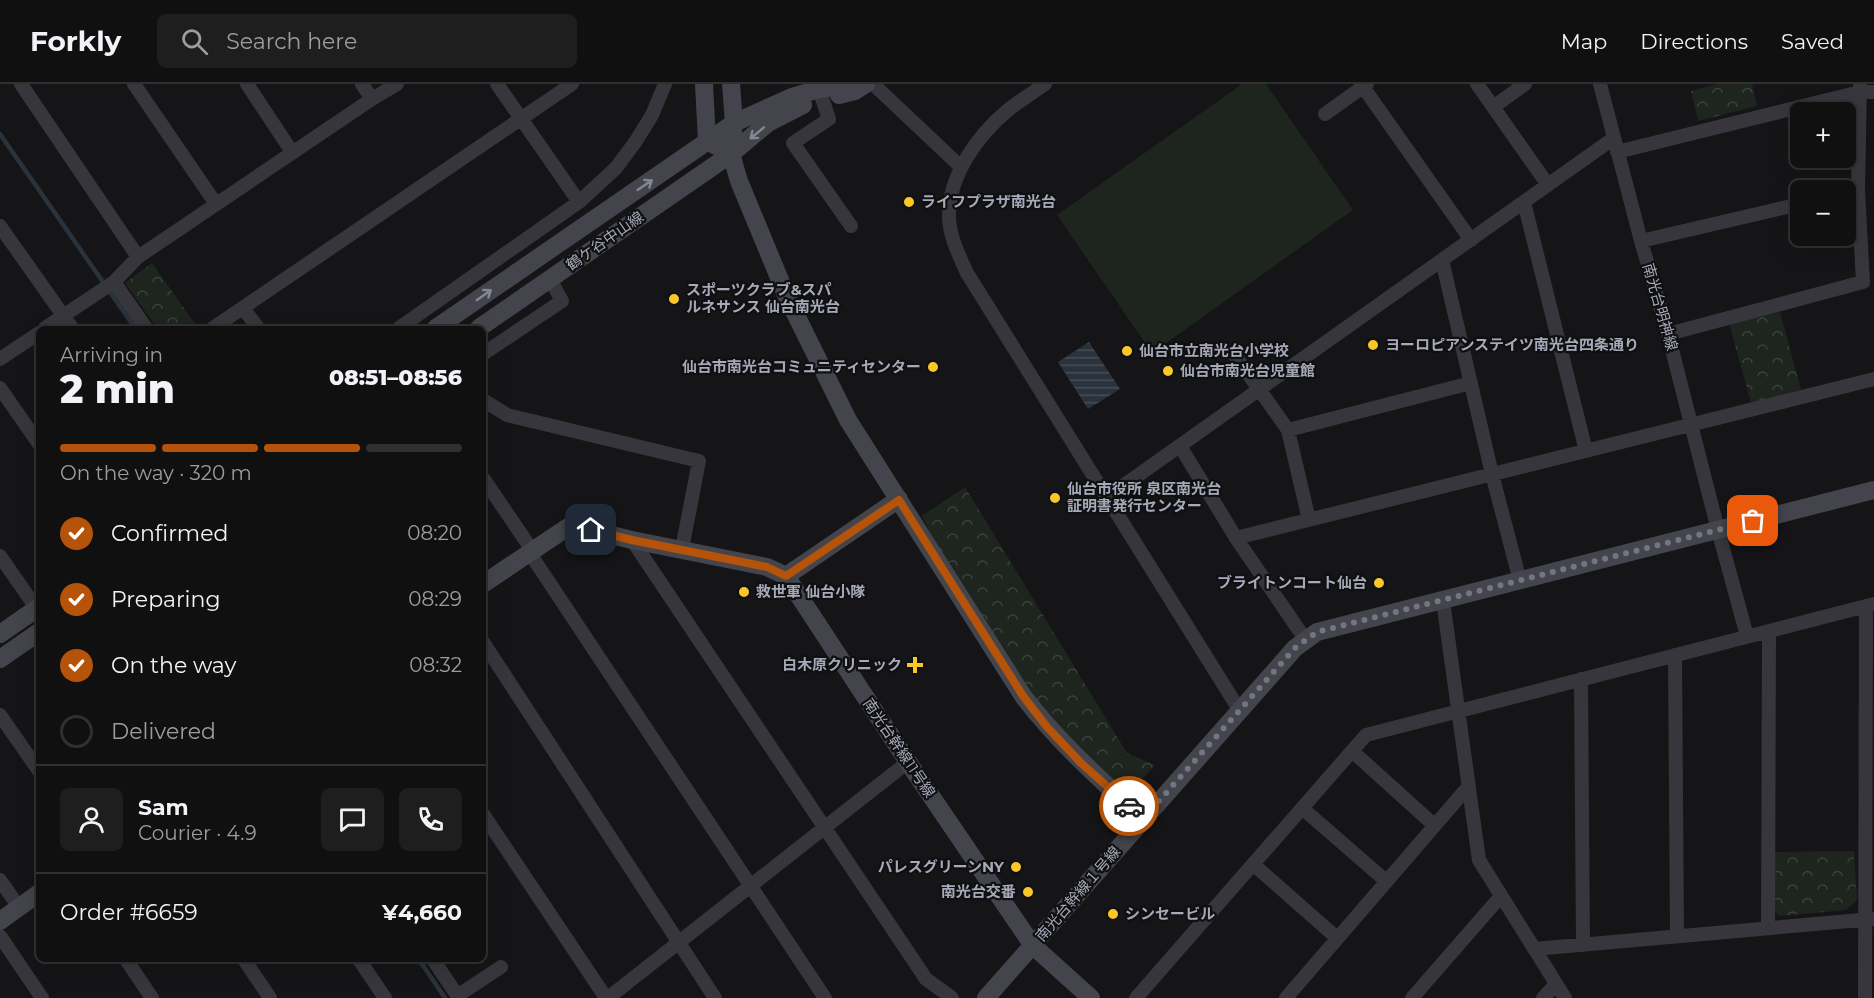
<!DOCTYPE html>
<meta charset="utf-8">
<style>
:root{--surface:#101011;--page:#1e1e1f;--text:#f1f3f6;--muted:#9c9d9f;--line:#303031;--accent:#b45309}
body{margin:0;font-family:Montserrat,"Noto Sans JP",sans-serif;background:var(--page);color:var(--text);height:100vh;display:flex;flex-direction:column;font-size:22px;white-space:nowrap}
*{box-sizing:border-box;margin:0}
p{font-size:20px;color:var(--muted)}
.icon{flex:none;width:33px;height:33px;fill:none;stroke:currentColor;stroke-width:2;stroke-linecap:round;stroke-linejoin:round}
.map{position:relative;flex:1;overflow:hidden}
.drawer{position:absolute;left:36px;top:242px;width:450px;height:636px;display:flex;flex-direction:column;background:var(--surface);border-radius:9px;box-shadow:0 6px 24px #0002,0 0 0 2px var(--line)}
.drawer>*{flex:none}
.fabs{position:absolute;left:1790px;top:18px;display:grid;gap:12px}
.fabs a{display:grid;place-items:center;width:66px;height:66px;border-radius:9px;background:var(--surface);box-shadow:0 6px 24px #0002,0 0 0 2px var(--line);font-size:30px}
.pin{position:absolute;display:grid;place-items:center;width:51px;height:51px;color:#fff;margin:-26px;border-radius:12px;box-shadow:0 3px 9px #0006}
.courier{position:absolute;display:grid;place-items:center;width:60px;height:60px;margin:-30px;border:4px solid #b45309;border-radius:50%;background:#fff;color:#222;box-shadow:0 2px 8px #0007}
.summary em{font-style:normal;font-weight:800}
.summary div{display:flex;flex-direction:column-reverse}
.summary{display:flex;align-items:center;justify-content:space-between;height:102px;padding:0 24px}
h1{font-size:39px;font-weight:800;line-height:45px}
.bar{display:grid;grid-template-columns:repeat(4,1fr);gap:9px 6px;align-content:center;height:72px;padding:0 24px}
.bar i{height:8px;border-radius:4px;background:var(--line)}
.bar .selected{background:var(--accent)}
.bar p{grid-column:span 4}
.line{display:flex;align-items:center;gap:15px;padding:0 24px;border-top:2px solid var(--line)}
.line div{flex:1}
.round{display:grid;place-items:center;flex:none;width:63px;height:63px;border-radius:9px;background:var(--page)}
ol{padding:0 24px;list-style:none}
li{display:flex;align-items:center;gap:18px;height:66px}
li p{margin-inline-start:auto}
li .icon{padding:6px;border-radius:50%;background:var(--accent);color:#fff;stroke-width:4}
li:last-child{color:var(--muted)}
li i{width:33px;height:33px;border:3px solid var(--line);border-radius:50%}
header{display:flex;align-items:center;gap:36px;box-sizing:border-box;height:84px;padding:0 30px;background:var(--surface);border-bottom:2px solid var(--line)}
header strong{font-size:28px}
nav{display:flex;gap:33px;margin-inline-start:auto;font-size:21px}
.search{width:420px;height:54px;background:var(--page);display:flex;align-items:center;gap:15px;box-sizing:border-box;padding:0 21px;border-radius:9px;color:var(--muted);font-size:22px}
.map>svg:first-child{display:block}
.park{fill:url(#park-crowns)}
.pitch{fill:#1d251e}
.water{fill:url(#water-rules)}
.lines{fill:none;stroke-linecap:round;stroke-linejoin:round}
.stream{stroke:#2a323b;stroke-width:4.5}
.street{stroke:#36363c;stroke-width:14}
.secondary{stroke:#44454c;stroke-width:18}
.secondary-bridge{stroke:#44454c;stroke-width:18}
.oneway{stroke:#848792}
.done{stroke:#737680;stroke-width:6;stroke-dasharray:0 10.8}
.route{stroke:#b45309;stroke-width:8}
.poi-dot{fill:#fac729;stroke:#101012;stroke-width:2}
.labels{text-anchor:middle;stroke-width:4.5;stroke-linejoin:round;paint-order:stroke}
.poi-label{font-size:15px;font-weight:bold;fill:#a6aab8;stroke:#101012;text-anchor:start}
.street-label{font-size:15px;fill:#a6aab8;stroke:#101012}
</style>
<header>
<strong>Forkly</strong>
<div class="search"><svg class="icon" aria-label="search" viewBox="0 0 24 24"><circle cx="10" cy="10" r="6"/><path d="M15 15l6 6"/></svg>Search here</div>
<nav><a>Map</a><a>Directions</a><a>Saved</a></nav>
</header>
<div class="map">
<svg width="1874" height="914" viewBox="0 0 1874 914">
<defs>
<pattern id="park-crowns" width="20" height="18" patternUnits="userSpaceOnUse" patternTransform="scale(1.5)"><rect width="20" height="18" fill="#1d251e"/><path d="M2 6a3 3 0 1 1 6 0M12 15a3 3 0 1 1 6 0" fill="none" stroke="#3b423d"/></pattern>
<pattern id="water-rules" width="6" height="5" patternUnits="userSpaceOnUse" patternTransform="scale(1.5)"><rect width="6" height="5" fill="#2a323b"/><path d="M0 2.5h6" fill="none" stroke="#464d55"/></pattern>
</defs>
<rect width="100%" height="100%" fill="#151517"/>
<path class="park" d="M 1717,0 L 1752,0 L 1757,22 L 1698,37 L 1691,7 Z
M 152,179 L 198,244 L 157,244 L 125,199 Z
M 1780,228 L 1801,306 L 1751,319 L 1729,239 Z
M 965,403 L 1127,669 L 1155,681 L 1130,708 L 1109,692 L 1059,644 L 1036,618 L 993,554 L 931,450 L 922,432 Z
M 1854,767 L 1857,816 L 1846,826 L 1780,832 L 1772,826 L 1772,768 Z"/>
<path class="pitch" d="M 1242,0 L 1266,0 L 1353,126 L 1152,269 L 1057,131 Z"/>
<path class="water" d="M 1089,258 L 1120,305 L 1088,325 L 1058,278 Z"/>
<g class="lines">
<path class="stream" d="M 0,50 L 135,244
M 418,874 L 445,914"/>
<path class="street" d="M 21,0 L 138,173
M 134,0 L 216,120
M 247,0 L 292,68
M 362,0 L 372,15
M 497,0 L 579,118
M 873,0 L 961,83
M 1045,0 C 1033,9 1019,17 1008,26 C 977,52 949,91 949,132 C 949,152 959,171 967,189 L 1240,627
M 1361,0 L 1471,156
M 1477,0 L 1548,101
M 1600,0 L 1641,157 L 1668,250 L 1718,446 L 1747,552
M 819,5 L 829,35 L 793,59 L 851,142
M 1493,23 L 1525,0
M 1325,30 L 1367,0
M 1617,68 L 1860,8 L 1874,8
M 1524,118 L 1586,367
M 0,142 L 72,244
M 1641,157 L 1800,120
M 1442,176 L 1492,390 L 1520,497
M 114,198 L 146,244
M 243,224 L 258,244
M 45,244 L 114,198 L 138,173 L 372,15 L 397,0
M 213,244 L 572,0
M 399,244 L 579,118 L 616,84 L 636,57 L 652,31 L 665,0
M 1668,250 L 1863,198 L 1858,107 L 1860,0
M 483,270 L 562,217 L 550,195
M 1234,270 L 1288,346 L 1309,436
M 0,275 L 39,249
M 0,304 L 39,360
M 483,316 L 507,331 L 699,377 L 682,465
M 1288,346 L 1471,299
M 1180,362 L 1236,454 L 1305,555
M 483,394 L 532,466
M 1106,414 L 1614,54
M 1236,454 L 1874,295
M 632,456 L 926,895 L 952,914
M 529,468 L 825,914
M 0,472 L 39,528
M 1443,517 L 1479,776 L 1565,914
M 483,558 L 715,914
M 1675,571 L 1677,852
M 1581,595 L 1583,861
M 0,631 L 39,687
M 1352,667 L 1434,741
M 1302,724 L 1386,797
M 483,730 L 606,914
M 1253,780 L 1337,854
M 0,796 L 19,823
M 1768,844 L 1769,547
M 0,852 L 42,914
M 1534,865 L 1872,835
M 125,874 L 152,914
M 243,874 L 270,914
M 358,874 L 385,914
M 432,874 L 459,914
M 457,912 L 501,883
M 608,914 L 908,678
M 1136,914 L 1366,651 L 1874,520
M 1286,914 L 1468,703
M 1412,914 L 1501,812
M 1543,914 L 1556,900
M 1865,914 L 1866,522"/>
<path class="secondary" d="M 704,0 L 707,57 L 716,62
M 731,0 L 734,39 L 731,70 L 739,97 L 787,213 L 848,336 L 1023,612 C 1059,659 1099,694 1143,735
M 839,11 L 855,7 L 866,0
M 436,244 L 734,39 L 792,13 L 819,5 L 849,0
M 479,244 L 731,70 L 768,39 L 803,21
M 786,492 L 899,415
M 483,500 L 571,441 L 632,456 L 767,483 L 786,492 L 908,678 L 1027,853 L 1041,869 L 1091,914
M 0,550 L 26,532
M 0,575 L 39,548
M 0,837 L 39,809
M 986,914 L 1295,564 L 1317,548 L 1874,406"/>
<path class="secondary-bridge" d="M 26,532 L 39,523"/>
</g>
<defs><path id="oneway-shaft" d="M-6 0H5M1.5-3L5.5 0L1.5 3" fill="none" stroke-width="1.6" stroke-linecap="round" stroke-linejoin="round" transform="scale(1.5)"/></defs>
<g class="oneway">
<use href="#oneway-shaft" transform="translate(757 49) rotate(141)"/>
<use href="#oneway-shaft" transform="translate(645 101) rotate(-34)"/>
<use href="#oneway-shaft" transform="translate(484 211) rotate(-35)"/>
</g>
<g class="lines">
<path class="done" d="M 1129,722 L 1143,735 L 1295,564 L 1317,548 L 1753,437"/>
<path class="route" d="M 591,446 L 632,456 L 767,483 L 786,492 L 899,416 L 1023,612 L 1047,643 L 1081,679 L 1129,722"/>
</g>
<g class="poi-dot">
<circle cx="909" cy="118" r="6"/>
<circle cx="674" cy="215" r="6"/>
<circle cx="1373" cy="261" r="6"/>
<circle cx="1127" cy="267" r="6"/>
<circle cx="933" cy="283" r="6"/>
<circle cx="1168" cy="287" r="6"/>
<circle cx="1055" cy="414" r="6"/>
<circle cx="1379" cy="499" r="6"/>
<circle cx="744" cy="508" r="6"/>
<path d="M912 572h6v6h6v6h-6v6h-6v-6h-6v-6h6z"/>
<circle cx="1016" cy="783" r="6"/>
<circle cx="1028" cy="808" r="6"/>
<circle cx="1113" cy="830" r="6"/>
</g>
<g class="labels">
<g class="poi-label">
<text x="921" y="123">ライフプラザ南光台</text>
<text x="686" y="211">スポーツクラブ&amp;スパ<tspan x="686" dy="17">ルネサンス 仙台南光台</tspan></text>
<text x="1385" y="266">ヨーロピアンステイツ南光台四条通り</text>
<text x="1139" y="272">仙台市立南光台小学校</text>
<text x="921" y="288" text-anchor="end">仙台市南光台コミュニティセンター</text>
<text x="1180" y="292">仙台市南光台児童館</text>
<text x="1067" y="410">仙台市役所 泉区南光台<tspan x="1067" dy="17">証明書発行センター</tspan></text>
<text x="1367" y="504" text-anchor="end">ブライトンコート仙台</text>
<text x="756" y="513">救世軍 仙台小隊</text>
<text x="902" y="586" text-anchor="end">白木原クリニック</text>
<text x="1004" y="788" text-anchor="end">パレスグリーンNY</text>
<text x="1016" y="813" text-anchor="end">南光台交番</text>
<text x="1125" y="835">シンセービル</text>
</g>
<g class="street-label">
<text transform="translate(605 157) rotate(-35)" y="5">鶴ケ谷中山線</text>
<text transform="translate(1660 223) rotate(74)" y="5">南光台明神線</text>
<text transform="translate(899 664) rotate(56)" y="5">南光台幹線11号線</text>
<text transform="translate(1078 810) rotate(-49)" y="5">南光台幹線１号線</text>
</g>
</g>
</svg>
<div class="fabs">
<a>+</a>
<a>−</a>
</div>
<div class="pin" style="left:1753px;top:437px;background:#ea580c"><svg class="icon" aria-label="bag" viewBox="0 0 24 24"><path d="M5 8h14l-1 12H6zM9 8a3 3 0 0 1 6 0"/></svg></div>
<div class="pin" style="left:591px;top:446px;background:#1f2937"><svg class="icon" aria-label="home" viewBox="0 0 24 24"><path d="M3 11l9-7 9 7M6 9v11h12V9"/></svg></div>
<div class="courier" style="left:1129px;top:722px"><svg class="icon" aria-label="car" viewBox="0 0 24 24"><path d="M5 17H2v-5l4-1 3-4h7l3 4 3 1v5h-3M9 17h6M6 11h13"/><circle cx="7" cy="17" r="2"/><circle cx="17" cy="17" r="2"/></svg></div>
<section class="drawer">
<div class="summary"><div><h1>2 min</h1><p>Arriving in</p></div><em>08:51–08:56</em></div>
<div class="bar"><i class="selected"></i><i class="selected"></i><i class="selected"></i><i></i><p>On the way · 320 m</p></div>
<ol>
<li><svg class="icon" aria-label="check" viewBox="0 0 24 24"><path d="M5 12l5 5 9-10"/></svg>Confirmed<p>08:20</p></li>
<li><svg class="icon" aria-label="check" viewBox="0 0 24 24"><path d="M5 12l5 5 9-10"/></svg>Preparing<p>08:29</p></li>
<li><svg class="icon" aria-label="check" viewBox="0 0 24 24"><path d="M5 12l5 5 9-10"/></svg>On the way<p>08:32</p></li>
<li><i></i>Delivered</li>
</ol>
<div class="line" style="height:108px"><a class="round"><svg class="icon" aria-label="person" viewBox="0 0 24 24"><circle cx="12" cy="8" r="4"/><path d="M4 21q1-7 8-7t8 7"/></svg></a><div><b>Sam</b><p>Courier · 4.9</p></div><a class="round"><svg class="icon" aria-label="chat" viewBox="0 0 24 24"><path d="M4 5h16v11H9l-5 4z"/></svg></a><a class="round"><svg class="icon" aria-label="phone" viewBox="0 0 24 24"><path d="M5 4h4l2 5-3 2q2 4 5 5l2-3 5 2v4C11 20 4 13 5 4z"/></svg></a></div>
<div class="line" style="height:78px"><div>Order #6659</div><b>¥4,660</b></div>
</section>
</div>
